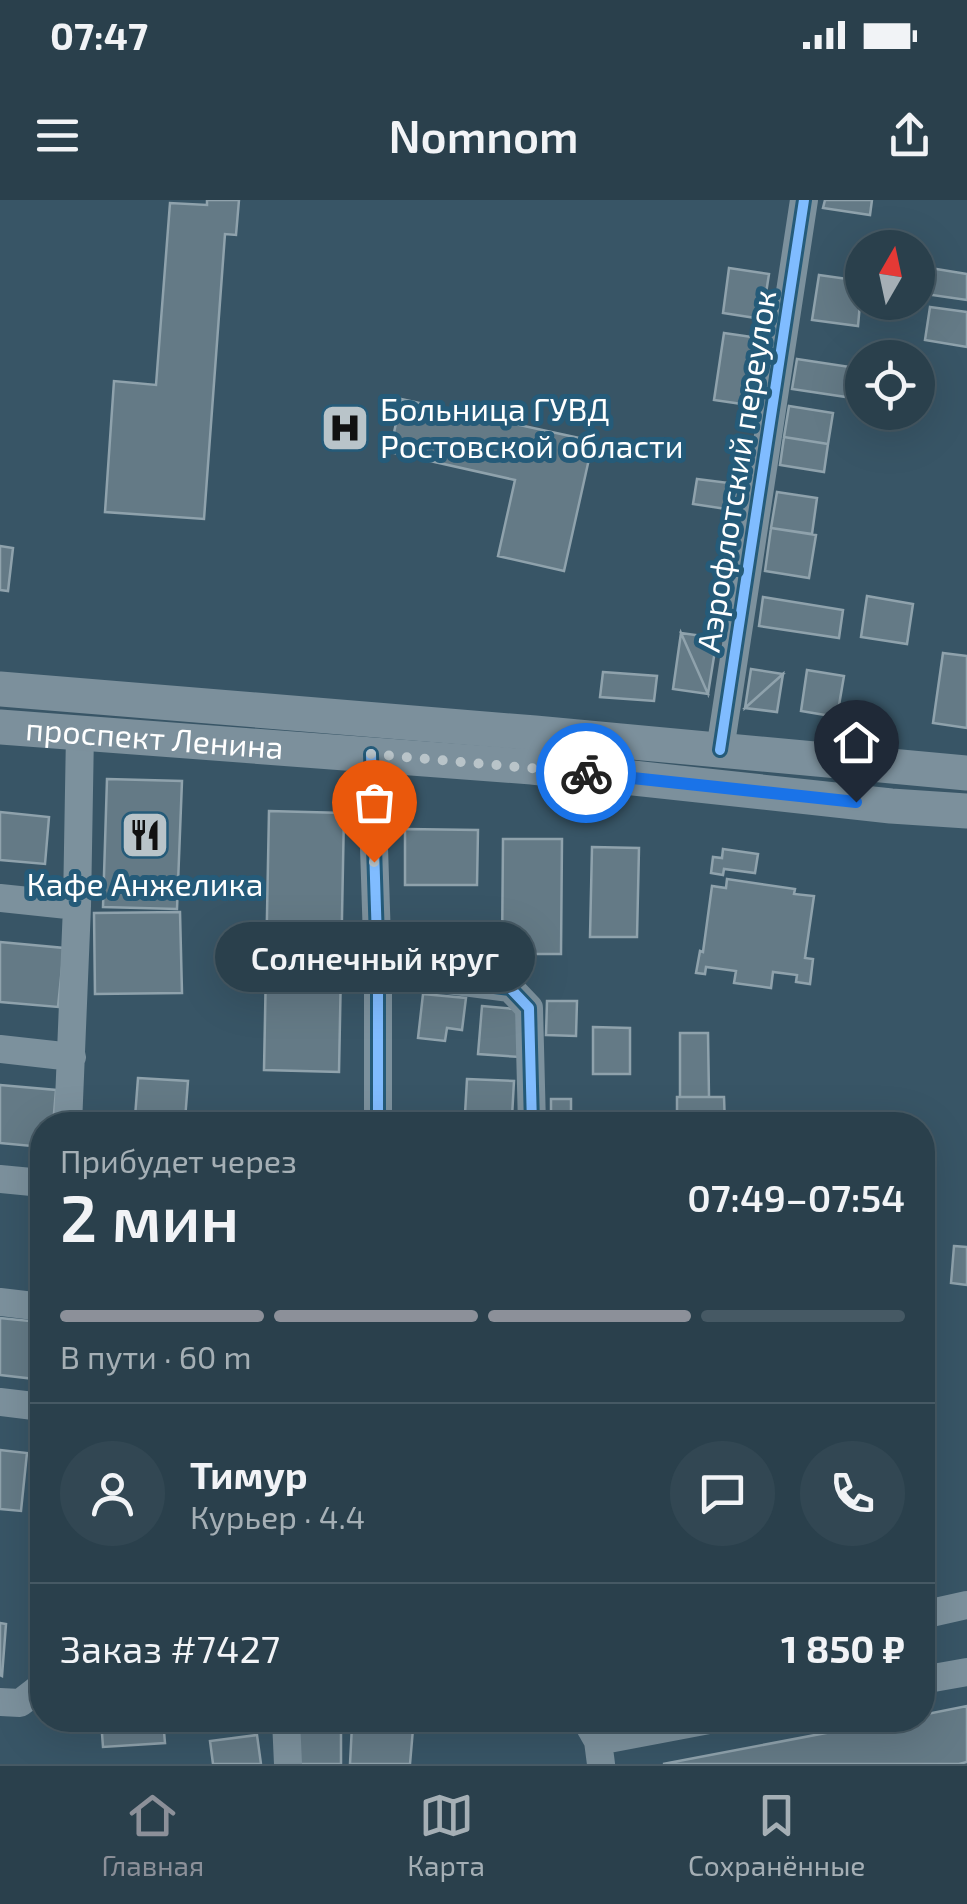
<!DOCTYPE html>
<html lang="ru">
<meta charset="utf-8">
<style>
:root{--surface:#2a404c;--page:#324753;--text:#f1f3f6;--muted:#a5afb5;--line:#465964;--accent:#8c9099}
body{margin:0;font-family:"Exo 2",sans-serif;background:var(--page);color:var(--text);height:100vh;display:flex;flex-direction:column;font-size:38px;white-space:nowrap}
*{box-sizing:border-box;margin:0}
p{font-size:32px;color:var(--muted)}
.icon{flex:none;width:55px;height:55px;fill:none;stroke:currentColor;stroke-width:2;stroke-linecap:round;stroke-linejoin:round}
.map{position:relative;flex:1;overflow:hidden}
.panel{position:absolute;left:30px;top:912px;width:905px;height:620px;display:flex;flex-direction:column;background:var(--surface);border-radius:40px;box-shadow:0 10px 40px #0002,0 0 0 2px var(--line)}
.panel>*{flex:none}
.needle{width:65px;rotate:9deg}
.controls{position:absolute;left:845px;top:30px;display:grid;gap:20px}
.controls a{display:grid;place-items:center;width:90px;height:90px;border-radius:50%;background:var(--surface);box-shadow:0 10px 40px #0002,0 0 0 2px var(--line);font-size:50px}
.pin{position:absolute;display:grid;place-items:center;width:85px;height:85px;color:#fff;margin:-102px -42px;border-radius:50% 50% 50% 0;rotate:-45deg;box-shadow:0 0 10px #0007}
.pin .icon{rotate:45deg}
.courier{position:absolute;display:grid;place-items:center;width:100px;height:100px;margin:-50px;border:8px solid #1a73e8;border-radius:50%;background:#fff;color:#222;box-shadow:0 2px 12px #0007}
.bubble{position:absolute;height:70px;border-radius:35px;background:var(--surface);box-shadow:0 10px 40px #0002,0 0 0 2px var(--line);font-size:32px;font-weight:600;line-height:70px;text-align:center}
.headline em{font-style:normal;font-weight:600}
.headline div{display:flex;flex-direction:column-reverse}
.headline{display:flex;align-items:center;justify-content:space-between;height:170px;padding:0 30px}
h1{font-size:65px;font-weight:600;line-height:75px}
.bar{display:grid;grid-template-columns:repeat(4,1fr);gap:15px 10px;align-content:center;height:120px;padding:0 30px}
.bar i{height:12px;border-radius:8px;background:var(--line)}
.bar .on{background:var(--accent)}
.bar p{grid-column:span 4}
.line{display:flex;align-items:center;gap:25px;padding:0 30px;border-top:2px solid var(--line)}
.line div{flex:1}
.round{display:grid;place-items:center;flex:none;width:105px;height:105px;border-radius:52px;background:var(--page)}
.status{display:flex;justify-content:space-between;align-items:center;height:70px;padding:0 50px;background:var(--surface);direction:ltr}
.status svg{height:28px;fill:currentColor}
header{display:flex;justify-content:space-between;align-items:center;height:130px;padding:0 30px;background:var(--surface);font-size:45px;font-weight:600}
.menu{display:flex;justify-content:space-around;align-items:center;height:140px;border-top:2px solid var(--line);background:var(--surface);font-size:28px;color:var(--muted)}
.menu a{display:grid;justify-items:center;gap:5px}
.menu .on{color:var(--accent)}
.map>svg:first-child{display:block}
.building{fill:#647a86;stroke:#8fa2ac;stroke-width:2.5}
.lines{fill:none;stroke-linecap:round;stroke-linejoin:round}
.minor{stroke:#7c919d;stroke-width:28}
.major{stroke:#7c909c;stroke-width:35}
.cycleway-casing{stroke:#255b79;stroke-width:16}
.cycleway{stroke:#80bcff;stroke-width:10}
.done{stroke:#b9c4c9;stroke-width:10;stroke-dasharray:0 18}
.route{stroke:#1a73e8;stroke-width:12}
.labels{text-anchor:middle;stroke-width:10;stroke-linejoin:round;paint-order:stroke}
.poi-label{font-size:32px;fill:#fff;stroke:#255b79;text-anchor:start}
.street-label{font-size:32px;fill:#fff;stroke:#255b79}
</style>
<div class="status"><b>07:47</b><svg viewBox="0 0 49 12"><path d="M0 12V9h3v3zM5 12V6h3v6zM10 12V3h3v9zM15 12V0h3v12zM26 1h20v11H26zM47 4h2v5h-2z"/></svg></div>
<header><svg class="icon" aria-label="menu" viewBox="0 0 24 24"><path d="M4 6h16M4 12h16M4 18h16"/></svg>Nomnom<svg class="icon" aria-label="share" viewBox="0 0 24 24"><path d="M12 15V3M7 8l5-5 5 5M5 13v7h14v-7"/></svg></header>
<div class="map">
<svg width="967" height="1564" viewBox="0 0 967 1564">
<rect width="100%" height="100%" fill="#385566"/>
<path class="building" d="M 207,0 L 239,0 L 236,35 L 225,34 L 204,319 L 105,312 L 114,181 L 156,185 L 170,3 L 207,5 Z
M 825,0 L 872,0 L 870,15 L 823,8 Z
M 918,66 L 967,74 L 967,100 L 918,93 Z
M 729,68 L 769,74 L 762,119 L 723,113 Z
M 819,75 L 862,81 L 858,126 L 812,120 Z
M 930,107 L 967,112 L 967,147 L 925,140 Z
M 724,133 L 759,138 L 749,205 L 714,200 Z
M 797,159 L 850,167 L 846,197 L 792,189 Z
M 401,199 L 593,241 L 564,371 L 498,356 L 515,280 L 390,252 Z
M 789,206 L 833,213 L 828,244 L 784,237 Z
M 784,237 L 828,244 L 824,272 L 780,265 Z
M 697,279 L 737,284 L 733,310 L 693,304 Z
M 777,292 L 817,298 L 812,334 L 771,328 Z
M 771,328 L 816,335 L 809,378 L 765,371 Z
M 0,346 L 13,348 L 8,391 L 0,390 Z
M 867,396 L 913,404 L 907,444 L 861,437 Z
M 763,397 L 843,410 L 839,438 L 759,426 Z
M 681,433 L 717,438 L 708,494 Z
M 681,433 L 708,494 L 673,489 Z
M 943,453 L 967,456 L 967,528 L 933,523 Z
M 751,469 L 783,474 L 745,508 Z
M 807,470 L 844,476 L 837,517 L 801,511 Z
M 603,472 L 657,476 L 654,501 L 600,497 Z
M 783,474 L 777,512 L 745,508 Z
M 107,579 L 182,581 L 177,709 L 103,707 Z
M 269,611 L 344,613 L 339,872 L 264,870 Z
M 0,612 L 49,617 L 45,664 L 0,660 Z
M 405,629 L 478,630 L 477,685 L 405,685 Z
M 503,639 L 562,639 L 561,754 L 502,754 Z
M 592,647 L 639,648 L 637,737 L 590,737 Z
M 723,649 L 758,654 L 755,673 L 724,669 L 723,675 L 711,673 L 713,657 L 722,658 Z
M 727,679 L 795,689 L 794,694 L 814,696 L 805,758 L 813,759 L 810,784 L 796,782 L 797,775 L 773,772 L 771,788 L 734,783 L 736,771 L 706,767 L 705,774 L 696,773 L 700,751 L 703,752 L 712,686 L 726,688 Z
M 180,712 L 182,793 L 95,794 L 94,713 Z
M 396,726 L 468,727 L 468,763 L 396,763 Z
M 0,742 L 64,748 L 58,807 L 0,802 Z
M 423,794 L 466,798 L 462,830 L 447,828 L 445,841 L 418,838 Z
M 547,801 L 577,801 L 576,836 L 546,835 Z
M 482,806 L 525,810 L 520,857 L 478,854 Z
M 593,827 L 630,828 L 630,874 L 593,874 Z
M 680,833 L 708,833 L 709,897 L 680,897 Z
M 138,878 L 188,881 L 185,920 L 135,917 Z
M 467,879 L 514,881 L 512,917 L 465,914 Z
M 0,885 L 56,890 L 53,925 L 42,925 L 42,947 L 0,943 Z
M 677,897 L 724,897 L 725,925 L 677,925 Z
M 551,899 L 571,899 L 571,925 L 551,925 Z
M 954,1046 L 967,1047 L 967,1085 L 951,1083 Z
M 0,1118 L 40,1122 L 35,1179 L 0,1175 Z
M 0,1250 L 27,1253 L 21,1311 L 0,1309 Z
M 0,1423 L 6,1424 L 2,1476 L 0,1475 Z
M 967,1506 L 967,1562 L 959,1564 L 663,1564 L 894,1520 L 922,1520 L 922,1515 Z
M 101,1520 L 163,1520 L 165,1543 L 103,1547 Z
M 352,1525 L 413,1529 L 410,1564 L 350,1564 Z
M 298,1526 L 341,1527 L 341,1564 L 297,1564 Z
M 257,1535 L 261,1564 L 213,1564 L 210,1541 Z"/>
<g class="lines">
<path class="minor" d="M 720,550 L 804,0
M 371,554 L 378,771 L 378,925
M 0,698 L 77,706
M 378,771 L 510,788 L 529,808 L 532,925
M 0,849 L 72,857
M 68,925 L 77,706 L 80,533
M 0,979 L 42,983
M 0,1102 L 42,1107
M 0,1202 L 42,1207
M 922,1415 L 967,1405
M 922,1480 L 967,1472
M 0,1502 L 20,1503 L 42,1486
M 286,1520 L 288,1564
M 586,1520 L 598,1541 L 601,1564
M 598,1541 L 709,1520"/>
<g class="major">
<path d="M 0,489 L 535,533 L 967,573"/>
<path id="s1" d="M 0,527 L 532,567 L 891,606 L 967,611"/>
</g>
<g class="cycleway-casing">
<path id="cycleway" d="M 720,550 L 804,0
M 371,554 L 378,771 L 378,925
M 378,771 L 510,788 L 529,808 L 532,925"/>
</g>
<use href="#cycleway" class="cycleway"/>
</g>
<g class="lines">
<path class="done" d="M 374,662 L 371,554 L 586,573"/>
<path class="route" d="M 586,573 L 856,602"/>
</g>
<defs>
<g id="hospital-square" transform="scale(2.5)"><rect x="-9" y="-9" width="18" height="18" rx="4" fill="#b9c4c9" stroke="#255b79"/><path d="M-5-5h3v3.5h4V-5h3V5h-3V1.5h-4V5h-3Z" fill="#111"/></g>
<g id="restaurant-square" transform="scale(2.5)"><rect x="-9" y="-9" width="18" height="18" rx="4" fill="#b9c4c9" stroke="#255b79"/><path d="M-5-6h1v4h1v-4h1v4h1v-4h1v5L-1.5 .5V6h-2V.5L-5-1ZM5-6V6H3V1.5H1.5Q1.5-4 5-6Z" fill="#111"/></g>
</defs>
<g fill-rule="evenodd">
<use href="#hospital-square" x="345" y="228"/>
<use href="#restaurant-square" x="145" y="635"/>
</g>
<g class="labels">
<g class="poi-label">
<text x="380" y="221">Больница ГУВД<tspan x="380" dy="37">Ростовской области</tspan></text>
<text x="145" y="696" text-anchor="middle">Кафе Анжелика</text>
</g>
<g class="street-label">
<text transform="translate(737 271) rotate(-81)" y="11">Аэрофлотский переулок</text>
<text dy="11" stroke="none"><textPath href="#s1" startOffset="155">проспект Ленина</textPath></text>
</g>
</g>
</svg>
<div class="controls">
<a><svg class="needle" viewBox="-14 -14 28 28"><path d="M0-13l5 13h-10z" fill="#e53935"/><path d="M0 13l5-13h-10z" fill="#a5afb5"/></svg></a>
<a><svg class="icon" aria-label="locate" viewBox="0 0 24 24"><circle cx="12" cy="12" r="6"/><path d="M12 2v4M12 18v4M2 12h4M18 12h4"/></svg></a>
</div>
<div class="pin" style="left:374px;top:662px;background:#ea580c"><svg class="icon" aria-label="bag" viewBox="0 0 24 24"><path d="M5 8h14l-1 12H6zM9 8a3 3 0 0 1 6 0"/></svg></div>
<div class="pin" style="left:856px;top:602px;background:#1f2937"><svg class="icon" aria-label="home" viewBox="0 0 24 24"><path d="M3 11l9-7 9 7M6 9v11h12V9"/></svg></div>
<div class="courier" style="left:586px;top:573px"><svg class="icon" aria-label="bike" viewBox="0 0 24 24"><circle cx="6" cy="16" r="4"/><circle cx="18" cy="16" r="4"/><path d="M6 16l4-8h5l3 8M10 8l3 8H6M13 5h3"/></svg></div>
<div class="bubble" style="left:215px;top:722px;width:320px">Солнечный круг</div>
<section class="panel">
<div class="headline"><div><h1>2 мин</h1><p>Прибудет через</p></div><em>07:49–07:54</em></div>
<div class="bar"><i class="on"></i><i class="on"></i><i class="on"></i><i></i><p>В пути · 60 m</p></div>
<div class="line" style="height:180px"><a class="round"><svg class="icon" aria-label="person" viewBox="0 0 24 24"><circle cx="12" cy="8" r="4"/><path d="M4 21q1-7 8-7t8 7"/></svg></a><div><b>Тимур</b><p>Курьер · 4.4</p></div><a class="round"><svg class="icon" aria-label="chat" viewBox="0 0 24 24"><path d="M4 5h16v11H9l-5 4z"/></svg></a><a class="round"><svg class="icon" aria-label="phone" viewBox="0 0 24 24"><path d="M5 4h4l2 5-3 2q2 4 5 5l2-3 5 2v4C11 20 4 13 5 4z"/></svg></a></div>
<div class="line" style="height:130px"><div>Заказ #7427</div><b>1 850 ₽</b></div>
</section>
</div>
<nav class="menu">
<a class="on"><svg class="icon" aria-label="home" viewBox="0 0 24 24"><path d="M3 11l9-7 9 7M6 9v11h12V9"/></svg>Главная</a>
<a><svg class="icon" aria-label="map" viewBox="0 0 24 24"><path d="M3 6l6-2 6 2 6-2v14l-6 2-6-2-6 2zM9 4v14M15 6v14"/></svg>Карта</a>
<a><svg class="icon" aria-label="saved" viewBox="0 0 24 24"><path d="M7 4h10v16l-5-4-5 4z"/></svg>Сохранённые</a>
</nav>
